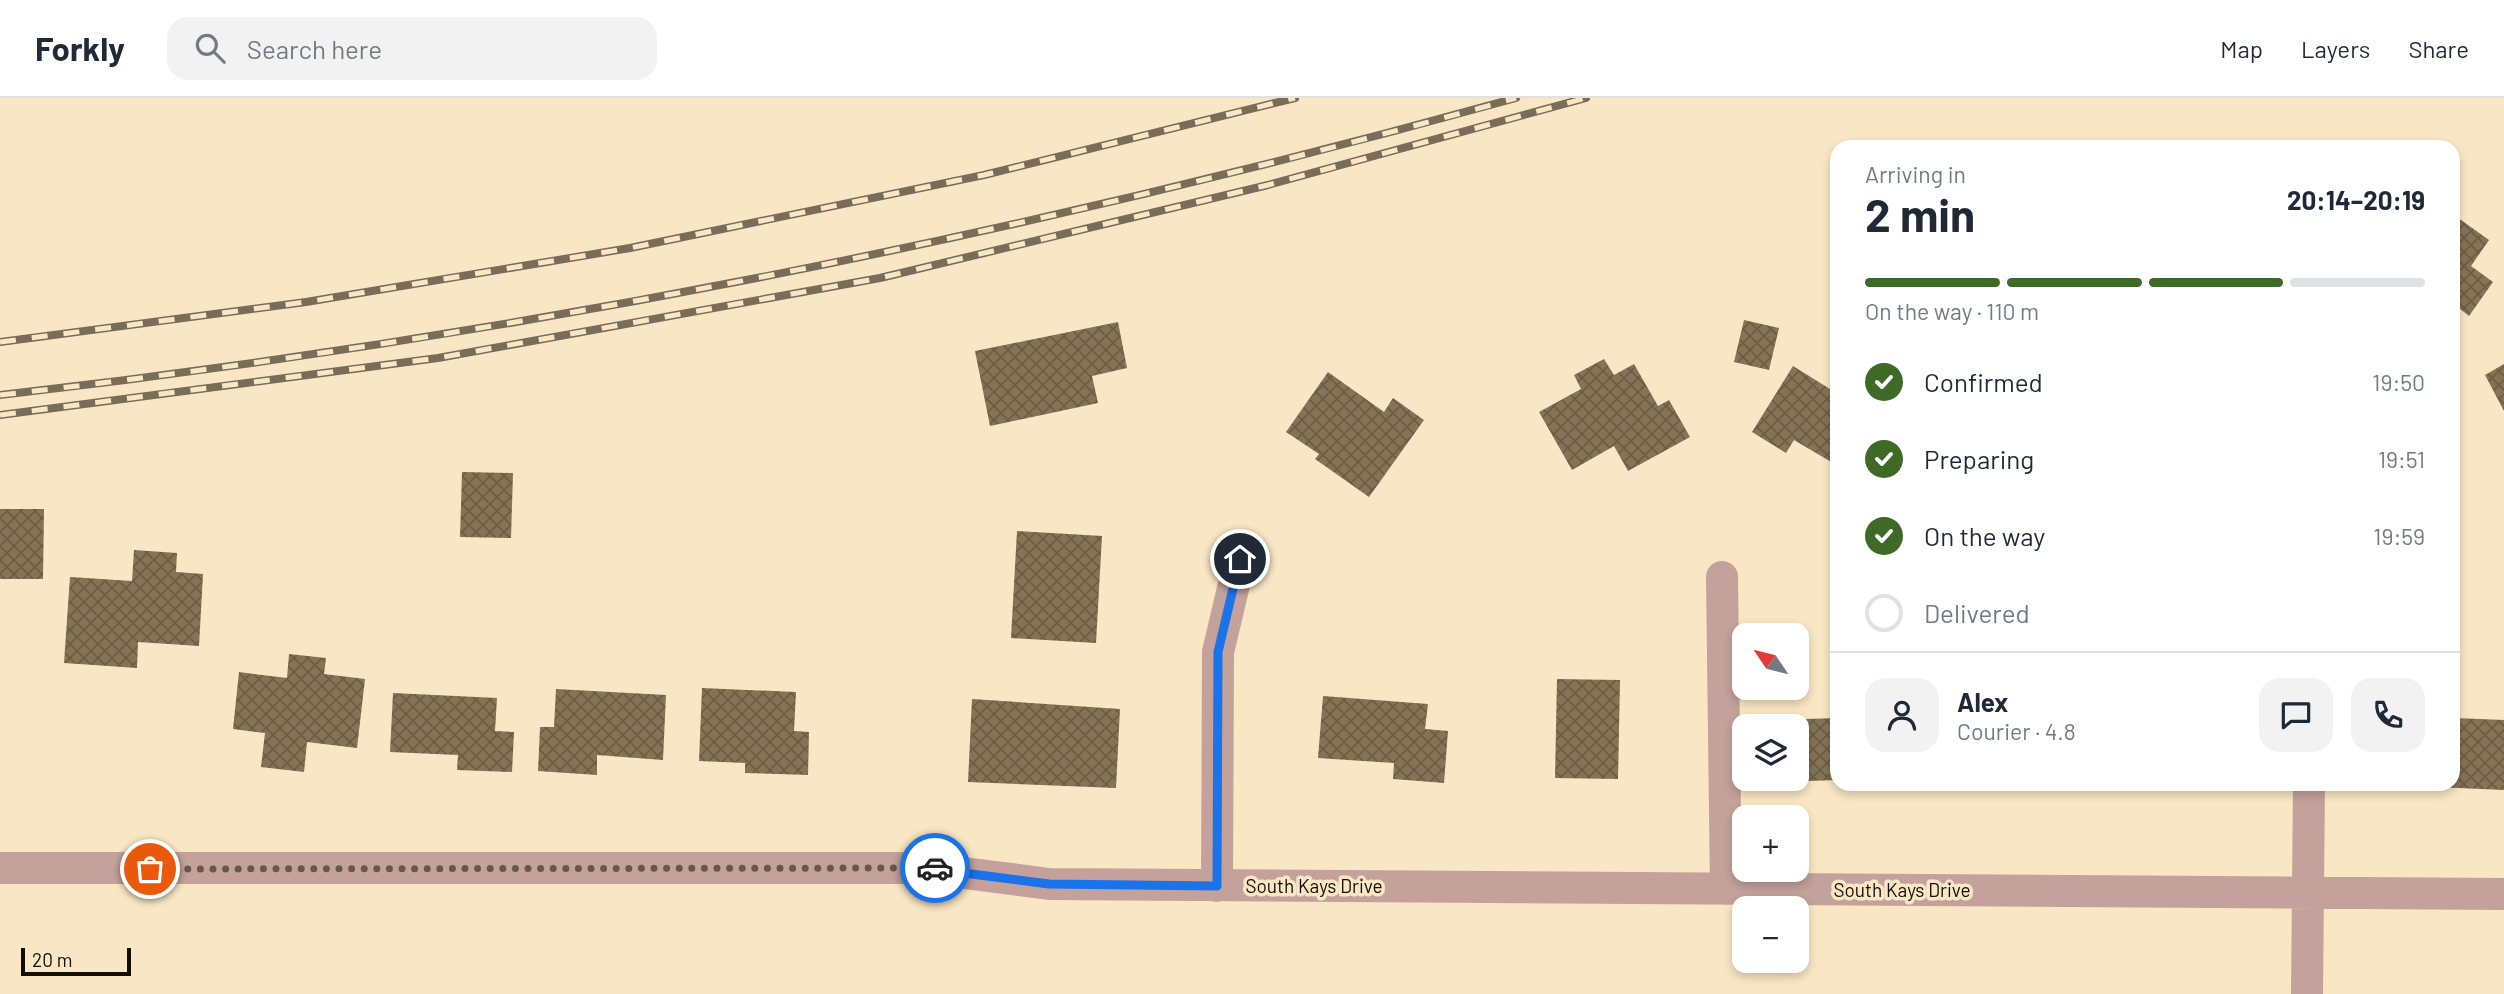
<!DOCTYPE html>
<meta charset="utf-8">
<style>
:root{--surface:#fff;--page:#f2f2f3;--text:#1f2937;--muted:#747a83;--line:#e0e1e3;--accent:#3f6927}
body{margin:0;font-family:Barlow,sans-serif;background:var(--page);color:var(--text);height:100vh;display:flex;flex-direction:column;font-size:26px;white-space:nowrap}
*{box-sizing:border-box;margin:0}
p{font-size:23px;color:var(--muted)}
.icon{flex:none;width:38px;height:38px;fill:none;stroke:currentColor;stroke-width:2;stroke-linecap:round;stroke-linejoin:round}
.map{position:relative;flex:1;overflow:hidden}
.drawer{position:absolute;left:1830px;top:42px;width:630px;height:651px;display:flex;flex-direction:column;background:var(--surface);border-radius:21px;box-shadow:0 4px 10px #0003}
.drawer>*{flex:none}
.needle{width:46px;rotate:305deg}
.tools{position:absolute;left:1732px;top:525px;display:grid;gap:14px}
.tools a{display:grid;place-items:center;width:77px;height:77px;border-radius:14px;background:var(--surface);box-shadow:0 4px 10px #0003;font-size:35px}
.scale{position:absolute;left:21px;bottom:18px;width:110px;box-sizing:border-box;padding-left:7px;border:4px solid #150e04;border-top:0;font-size:19px;line-height:24px;white-space:nowrap;color:#150e04;-webkit-text-stroke:5px #f9e6c4;paint-order:stroke}
.pin{position:absolute;display:grid;place-items:center;width:60px;height:60px;color:#fff;margin:-30px;border:4px solid #fff;border-radius:50%;box-shadow:0 2px 7px #0007}
.courier{position:absolute;display:grid;place-items:center;width:70px;height:70px;margin:-35px;border:5px solid #1a73e8;border-radius:50%;background:#fff;color:#222;box-shadow:0 2px 9px #0007}
.head em{font-style:normal;font-weight:700}
.head div{display:flex;flex-direction:column-reverse}
.head{display:flex;align-items:center;justify-content:space-between;height:119px;padding:0 35px}
h1{font-size:46px;font-weight:700;line-height:52px}
.bar{display:grid;grid-template-columns:repeat(4,1fr);gap:10px 7px;align-content:center;height:84px;padding:0 35px}
.bar i{height:9px;border-radius:5px;background:var(--line)}
.bar .on{background:var(--accent)}
.bar p{grid-column:span 4}
.line{display:flex;align-items:center;gap:18px;padding:0 35px;border-top:2px solid var(--line)}
.line div{flex:1}
.round{display:grid;place-items:center;flex:none;width:74px;height:74px;border-radius:21px;background:var(--page)}
ol{padding:0 35px;list-style:none}
li{display:flex;align-items:center;gap:21px;height:77px}
li p{margin-inline-start:auto}
li .icon{padding:7px;border-radius:50%;background:var(--accent);color:#fff;stroke-width:4}
li:last-child{color:var(--muted)}
li i{width:38px;height:38px;border:4px solid var(--line);border-radius:50%}
header{display:flex;align-items:center;gap:42px;box-sizing:border-box;height:98px;padding:0 35px;background:var(--surface);border-bottom:2px solid var(--line)}
header strong{font-size:33px}
nav{display:flex;gap:38px;margin-inline-start:auto;font-size:24px}
.search{width:490px;height:63px;background:var(--page);display:flex;align-items:center;gap:18px;box-sizing:border-box;padding:0 24px;border-radius:21px;color:var(--muted);font-size:26px}
.map>svg:first-child{display:block}
.building{fill:url(#building-cross-hatch)}
.lines{fill:none;stroke-linecap:round;stroke-linejoin:round}
.minor{stroke:#c4a19b;stroke-width:32}
.rail-casing{stroke:#796c58;stroke-width:8}
.rail{stroke:#f9e6c4;stroke-width:5;stroke-dasharray:16;stroke-linecap:butt}
.done{stroke:#655a47;stroke-width:7;stroke-dasharray:0 12.6}
.route{stroke:#1a73e8;stroke-width:9}
.labels{text-anchor:middle;stroke-width:7;stroke-linejoin:round;paint-order:stroke}
.street-label{font-size:19px;fill:#150e04;stroke:#f9e6c4}
</style>
<header>
<strong>Forkly</strong>
<div class="search"><svg class="icon" aria-label="search" viewBox="0 0 24 24"><circle cx="10" cy="10" r="6"/><path d="M15 15l6 6"/></svg>Search here</div>
<nav><a>Map</a><a>Layers</a><a>Share</a></nav>
</header>
<div class="map">
<svg width="2504" height="896" viewBox="0 0 2504 896">
<defs>
<pattern id="building-cross-hatch" width="8" height="8" patternUnits="userSpaceOnUse" patternTransform="scale(1.75)"><rect width="8" height="8" fill="#857355"/><path d="M0 0l8 8M0 8l8-8" fill="none" stroke="#6c5d44"/></pattern>
</defs>
<rect width="100%" height="100%" fill="#f9e6c4"/>
<path class="building" d="M 2454,117 L 2489,142 L 2471,168 L 2493,184 L 2469,218 L 2454,206 Z
M 1744,222 L 1779,230 L 1769,272 L 1734,264 Z
M 1118,224 L 1127,270 L 1092,278 L 1098,305 L 990,328 L 975,253 Z
M 1604,261 L 1614,277 L 1634,266 L 1658,308 L 1669,302 L 1690,339 L 1628,373 L 1614,348 L 1572,372 L 1539,314 L 1581,291 L 1574,277 Z
M 2504,266 L 2504,313 L 2485,277 Z
M 1793,268 L 1838,296 L 1838,368 L 1794,342 L 1786,355 L 1752,334 Z
M 1328,274 L 1384,314 L 1393,300 L 1424,322 L 1369,399 L 1315,361 L 1319,356 L 1286,334 Z
M 462,374 L 513,375 L 511,440 L 460,439 Z
M 0,411 L 44,411 L 43,481 L 0,481 Z
M 1017,433 L 1102,438 L 1096,545 L 1011,540 Z
M 134,452 L 177,455 L 176,474 L 203,476 L 199,548 L 138,544 L 137,570 L 64,565 L 70,479 L 132,483 Z
M 289,556 L 326,560 L 324,576 L 365,581 L 357,650 L 307,644 L 304,674 L 261,669 L 265,635 L 233,631 L 239,574 L 287,580 Z
M 1557,581 L 1620,582 L 1618,681 L 1555,680 Z
M 702,590 L 796,594 L 794,633 L 809,634 L 808,677 L 745,675 L 745,665 L 699,663 Z
M 556,591 L 666,597 L 663,662 L 597,657 L 597,677 L 538,673 L 540,629 L 554,629 Z
M 393,595 L 497,600 L 495,633 L 514,634 L 512,674 L 457,672 L 458,657 L 390,654 Z
M 1323,598 L 1428,606 L 1425,631 L 1448,633 L 1444,685 L 1393,681 L 1394,665 L 1318,660 Z
M 972,601 L 1120,611 L 1116,690 L 968,684 Z
M 1838,620 L 1838,682 L 1808,683 L 1806,621 Z
M 2454,620 L 2504,622 L 2504,692 L 2412,688 L 2454,686 Z
M 2151,686 L 2191,686 L 2191,691 L 2150,689 Z"/>
<g class="lines">
<path class="minor" d="M 1722,479 L 1726,791
M 0,770 L 956,770 L 964,775 L 1049,786 L 2504,796
M 1217,788 L 1218,554 L 1240,461
M 2307,896 L 2309,686"/>
<g class="rail-casing">
<path id="rail" d="M 0,244 L 306,204 L 630,150 L 984,77 L 1295,0
M 0,297 C 512,239 1020,138 1516,0
M 0,317 L 438,260 L 880,180 L 1268,87 L 1586,0"/>
</g>
<use href="#rail" class="rail"/>
</g>
<g class="lines">
<path class="done" d="M 150,771 L 935,770"/>
<path class="route" d="M 935,770 L 956,770 L 964,775 L 1049,786 L 1217,788 L 1218,554 L 1240,461"/>
</g>
<g class="labels">
<g class="street-label">
<text x="1314" y="795">South Kays Drive</text>
<text x="1902" y="799">South Kays Drive</text>
</g>
</g>
</svg>
<div class="tools">
<a><svg class="needle" viewBox="-14 -14 28 28"><path d="M0-13l5 13h-10z" fill="#e53935"/><path d="M0 13l5-13h-10z" fill="#747a83"/></svg></a>
<a><svg class="icon" aria-label="layers" viewBox="0 0 24 24"><path d="M12 4l9 5-9 5-9-5zM3 14l9 5 9-5"/></svg></a>
<a>+</a>
<a>−</a>
</div>
<div class="scale">20 m</div>
<div class="pin" style="left:150px;top:771px;background:#ea580c"><svg class="icon" aria-label="bag" viewBox="0 0 24 24"><path d="M5 8h14l-1 12H6zM9 8a3 3 0 0 1 6 0"/></svg></div>
<div class="pin" style="left:1240px;top:461px;background:#1f2937"><svg class="icon" aria-label="home" viewBox="0 0 24 24"><path d="M3 11l9-7 9 7M6 9v11h12V9"/></svg></div>
<div class="courier" style="left:935px;top:770px"><svg class="icon" aria-label="car" viewBox="0 0 24 24"><path d="M5 17H2v-5l4-1 3-4h7l3 4 3 1v5h-3M9 17h6M6 11h13"/><circle cx="7" cy="17" r="2"/><circle cx="17" cy="17" r="2"/></svg></div>
<section class="drawer">
<div class="head"><div><h1>2 min</h1><p>Arriving in</p></div><em>20:14–20:19</em></div>
<div class="bar"><i class="on"></i><i class="on"></i><i class="on"></i><i></i><p>On the way · 110 m</p></div>
<ol>
<li><svg class="icon" aria-label="check" viewBox="0 0 24 24"><path d="M5 12l5 5 9-10"/></svg>Confirmed<p>19:50</p></li>
<li><svg class="icon" aria-label="check" viewBox="0 0 24 24"><path d="M5 12l5 5 9-10"/></svg>Preparing<p>19:51</p></li>
<li><svg class="icon" aria-label="check" viewBox="0 0 24 24"><path d="M5 12l5 5 9-10"/></svg>On the way<p>19:59</p></li>
<li><i></i>Delivered</li>
</ol>
<div class="line" style="height:126px"><a class="round"><svg class="icon" aria-label="person" viewBox="0 0 24 24"><circle cx="12" cy="8" r="4"/><path d="M4 21q1-7 8-7t8 7"/></svg></a><div><b>Alex</b><p>Courier · 4.8</p></div><a class="round"><svg class="icon" aria-label="chat" viewBox="0 0 24 24"><path d="M4 5h16v11H9l-5 4z"/></svg></a><a class="round"><svg class="icon" aria-label="phone" viewBox="0 0 24 24"><path d="M5 4h4l2 5-3 2q2 4 5 5l2-3 5 2v4C11 20 4 13 5 4z"/></svg></a></div>
</section>
</div>
